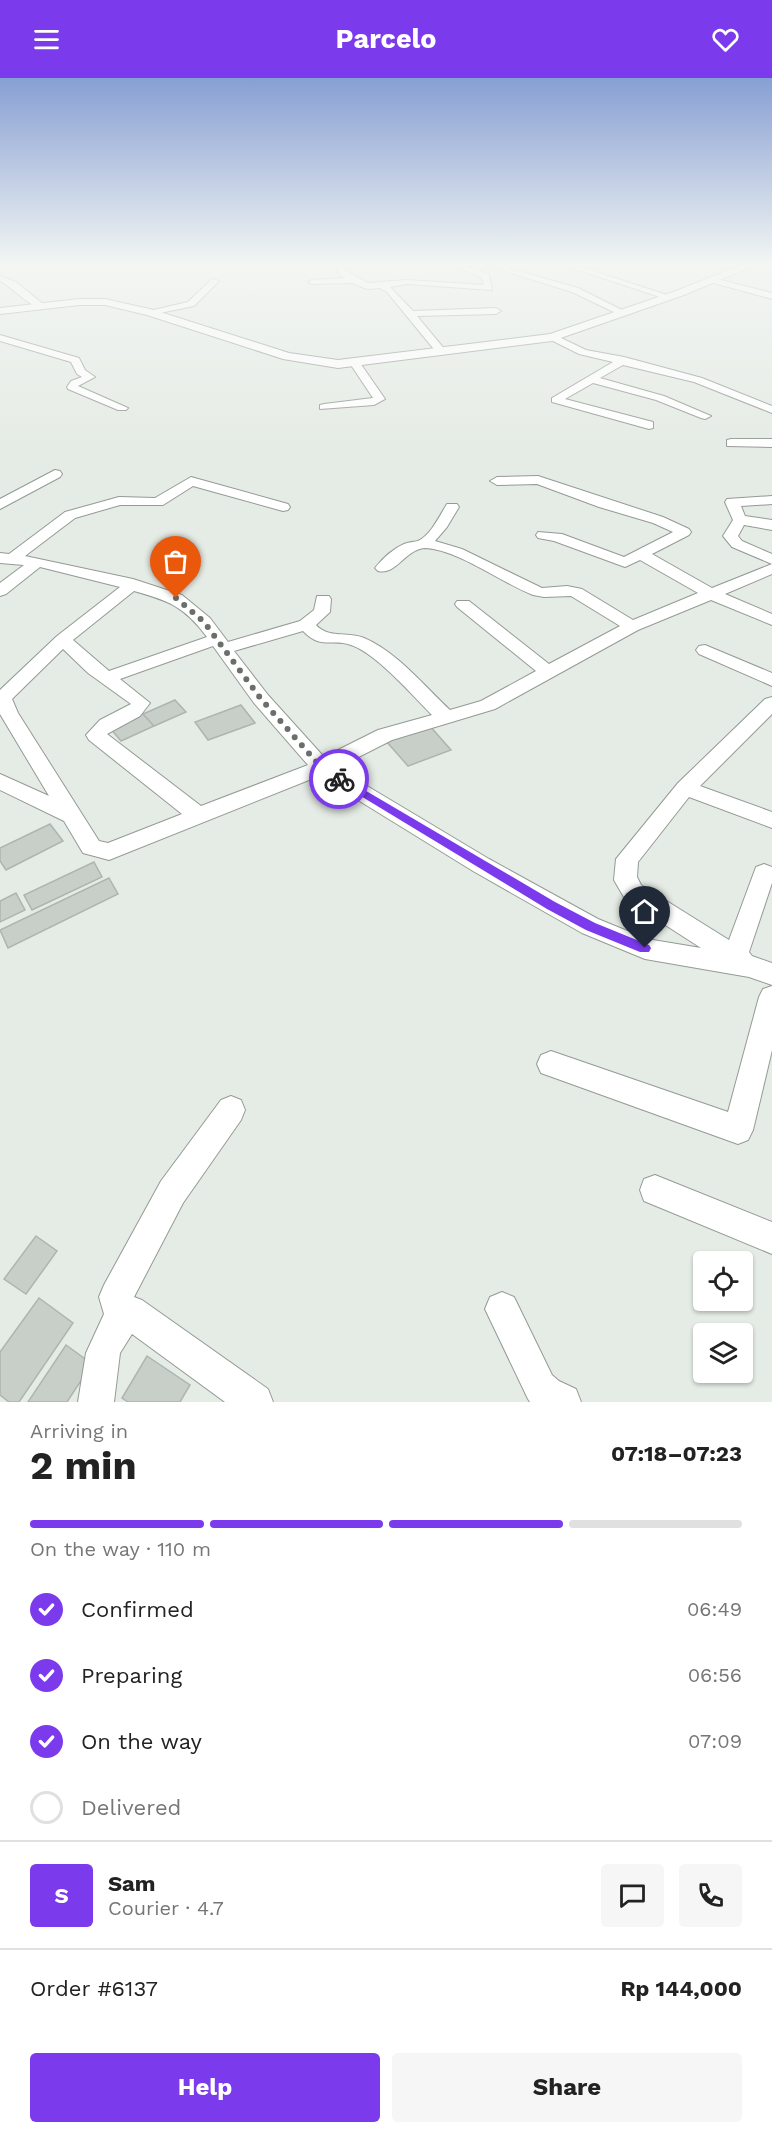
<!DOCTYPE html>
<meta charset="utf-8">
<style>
:root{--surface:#fff;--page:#f6f6f6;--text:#222;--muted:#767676;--line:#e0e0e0;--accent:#7c3aed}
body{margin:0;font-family:"Work Sans",sans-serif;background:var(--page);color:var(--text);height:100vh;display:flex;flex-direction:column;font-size:22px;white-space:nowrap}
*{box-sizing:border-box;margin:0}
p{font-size:20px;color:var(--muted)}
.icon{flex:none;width:33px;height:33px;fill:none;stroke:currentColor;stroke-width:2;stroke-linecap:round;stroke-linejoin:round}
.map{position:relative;height:1324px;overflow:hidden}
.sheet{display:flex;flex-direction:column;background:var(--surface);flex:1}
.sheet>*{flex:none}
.tools{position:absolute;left:693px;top:1173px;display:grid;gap:12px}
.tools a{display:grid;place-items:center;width:60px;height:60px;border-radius:6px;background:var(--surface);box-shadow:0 2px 4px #0004;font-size:30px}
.pin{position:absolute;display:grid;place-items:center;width:51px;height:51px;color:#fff;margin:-62px -26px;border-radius:50% 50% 50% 0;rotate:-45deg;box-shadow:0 0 6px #0007}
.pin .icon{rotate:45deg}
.courier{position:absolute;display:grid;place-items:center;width:60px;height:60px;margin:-30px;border:4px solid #7c3aed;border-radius:50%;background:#fff;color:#222;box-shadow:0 2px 8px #0007}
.head em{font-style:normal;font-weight:700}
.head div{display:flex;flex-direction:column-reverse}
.head{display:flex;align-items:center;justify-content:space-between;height:102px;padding:0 30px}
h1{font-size:39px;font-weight:700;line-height:45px}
.bar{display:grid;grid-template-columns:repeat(4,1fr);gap:9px 6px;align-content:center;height:72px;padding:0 30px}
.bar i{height:8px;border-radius:4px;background:var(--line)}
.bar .on{background:var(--accent)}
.bar p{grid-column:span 4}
.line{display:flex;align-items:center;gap:15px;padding:0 30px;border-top:2px solid var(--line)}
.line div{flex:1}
.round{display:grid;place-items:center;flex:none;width:63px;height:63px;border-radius:6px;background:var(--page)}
ol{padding:0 30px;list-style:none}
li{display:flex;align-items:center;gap:18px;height:66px}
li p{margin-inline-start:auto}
li .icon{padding:6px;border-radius:50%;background:var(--accent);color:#fff;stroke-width:4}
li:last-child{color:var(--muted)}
li i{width:33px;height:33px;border:3px solid var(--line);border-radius:50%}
.cta{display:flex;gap:12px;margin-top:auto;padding:12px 30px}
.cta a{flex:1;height:69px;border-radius:6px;background:var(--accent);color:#fff;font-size:24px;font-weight:700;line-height:69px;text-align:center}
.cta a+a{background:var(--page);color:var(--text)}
header{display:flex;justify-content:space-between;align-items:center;height:78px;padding:0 30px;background:var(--accent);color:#fff;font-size:27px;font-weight:700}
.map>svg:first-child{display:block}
.building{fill:#c8cfc9;stroke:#aeb4ae;stroke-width:1.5}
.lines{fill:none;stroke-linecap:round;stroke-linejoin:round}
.minor-casing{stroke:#949a94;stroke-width:2}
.tertiary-casing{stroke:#949a94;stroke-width:2}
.minor{fill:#fff;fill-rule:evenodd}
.tertiary{fill:#fff;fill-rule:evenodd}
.route{fill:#7c3aed}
.done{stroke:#6b6f6b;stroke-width:6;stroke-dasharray:0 10.8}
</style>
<header><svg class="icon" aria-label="menu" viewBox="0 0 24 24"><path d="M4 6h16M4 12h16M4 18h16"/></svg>Parcelo<svg class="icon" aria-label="heart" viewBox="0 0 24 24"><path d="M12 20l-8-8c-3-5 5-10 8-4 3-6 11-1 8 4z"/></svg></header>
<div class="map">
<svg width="772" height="1324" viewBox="0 0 772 1324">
<rect width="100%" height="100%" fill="#e5ebe5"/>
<path class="building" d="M 175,622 L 186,634 L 154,648 L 143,636 Z
M 241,627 L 255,645 L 208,662 L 195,644 Z
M 143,636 L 154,648 L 121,663 L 110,650 Z
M 429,647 L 451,672 L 408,688 L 386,663 Z
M 50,746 L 63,763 L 6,792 L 0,783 L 0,770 Z
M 94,784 L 102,799 L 32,832 L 24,817 Z
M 109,800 L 118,816 L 8,870 L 0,852 Z
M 16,815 L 25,832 L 0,844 L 0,823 Z
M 36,1158 L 57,1173 L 26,1216 L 4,1201 Z
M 39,1220 L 73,1245 L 19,1324 L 9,1324 L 0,1317 L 0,1274 Z
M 66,1267 L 92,1286 L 67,1324 L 28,1324 Z
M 147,1278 L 190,1307 L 180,1324 L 128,1324 L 122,1320 Z"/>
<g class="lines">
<g class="minor-casing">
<path id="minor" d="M 336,188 L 344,188 L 346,193 L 368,205 L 407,202 L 484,207 L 482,200 L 455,188 L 466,188 L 489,197 L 492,212 L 407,206 L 390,209 L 413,233 L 496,230 L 501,233 L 496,236 L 417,238 L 446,273 L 437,275 L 387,214 L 380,210 L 367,211 L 352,205 L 312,206 L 308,204 L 312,202 L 345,200 L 339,196 Z
M 488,188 L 501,188 L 578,210 L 628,235 L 620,237 L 572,214 Z
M 566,188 L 578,188 L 673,219 L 666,221 Z
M 0,198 L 16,204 L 43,226 L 43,230 C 32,231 12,209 0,203 Z
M 713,200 L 772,215 L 772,221 L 710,204 L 709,202 Z
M 212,201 L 219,203 L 194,228 L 150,237 L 145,234 L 188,224 Z
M 0,257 L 79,280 L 85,292 L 95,299 L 78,308 L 128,330 L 126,332 L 118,332 L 68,311 L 67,309 L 71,303 L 82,299 L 77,296 L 71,284 L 0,263 Z
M 549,257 L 555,257 L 586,272 L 624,279 L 702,300 L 772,328 L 772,335 L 694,304 L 623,287 L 600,300 L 664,318 L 711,338 L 705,341 L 701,340 L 656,322 L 593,305 L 565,321 L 653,344 L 653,350 L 649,351 L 552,324 L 552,320 L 613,284 L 579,276 L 549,261 Z
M 354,281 L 358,282 L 385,321 L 374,327 L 320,331 L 320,327 L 324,326 L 373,320 L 349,284 Z
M 731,361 L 772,361 L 772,369 L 727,368 L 727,362 Z
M 55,392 L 60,393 L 62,396 L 60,399 L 0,431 L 0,421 Z
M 538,398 L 663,439 L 689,451 L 691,454 L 689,457 L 652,476 L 712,510 L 772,486 L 732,469 L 723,458 L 733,442 L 725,424 L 727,421 L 772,418 L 772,426 L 741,428 L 745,438 L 772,442 L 772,452 L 744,447 L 738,458 L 742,463 L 772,476 L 772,496 L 725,516 L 772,536 L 772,547 L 711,522 L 638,552 L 495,631 L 392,662 L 337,690 L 489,781 L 598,841 L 647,861 L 701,870 L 625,821 L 614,802 L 616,781 L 678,705 L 765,621 L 772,619 L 772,636 L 700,708 L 772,734 L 772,750 L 689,719 L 638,784 L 637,799 L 641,807 L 729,862 L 756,789 L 764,786 L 772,789 L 772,805 L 749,874 L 752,878 L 772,885 L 772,907 L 749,899 L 645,881 L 582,855 L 473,793 L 319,698 L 109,782 L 83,775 L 64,743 L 0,712 L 0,696 L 49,718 L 0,636 L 0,612 L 57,558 L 120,509 L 40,489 L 6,516 L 0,518 L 0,505 L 24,487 L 0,485 L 0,475 L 9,476 L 65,434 L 119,419 L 155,420 L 191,399 L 288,426 L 290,429 L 288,432 L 283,433 L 193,408 L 163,427 L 120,427 L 75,440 L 25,478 L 133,501 L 182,517 L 210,540 L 228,564 L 300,543 L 314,532 L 317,518 L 329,518 L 331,521 L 330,534 L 316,547 C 329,561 347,553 364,560 C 397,574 424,608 450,632 L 481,623 L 536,593 L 457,529 L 455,526 L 457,523 L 469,523 L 549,586 L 620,548 L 571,518 L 544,519 L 533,517 C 502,505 458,472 426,470 C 406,470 396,498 378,493 L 375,490 C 382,481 393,471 404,466 C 409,464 414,464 418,463 C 431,457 440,437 447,426 L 457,426 L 459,429 L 447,449 L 435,463 L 462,471 L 542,510 L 567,508 L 582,511 L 633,542 L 698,515 L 640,482 L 625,489 L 554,463 L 538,460 L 536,457 L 538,454 L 562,456 L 624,479 L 673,454 L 653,445 L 599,429 L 537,406 L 497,407 L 490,403 L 497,399 ZM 134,513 C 169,523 184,528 207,559 L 109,593 L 73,562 ZM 303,553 C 321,572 332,560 351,567 C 376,575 413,618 432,637 L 378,652 L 324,679 L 268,617 L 234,573 ZM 213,568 L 254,625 L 308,687 L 201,728 L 107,656 L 140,638 L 150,625 L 120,601 ZM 63,571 L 88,595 L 131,626 L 100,642 L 86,657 L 89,662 L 182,736 L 108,765 L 99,763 L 18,635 L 12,621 Z
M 705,567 L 772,595 L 772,608 L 699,576 L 696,572 L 699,568 Z
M 772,908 L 772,972 L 753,1052 L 748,1062 L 738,1066 L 541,995 L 537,986 L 541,977 L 551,973 L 728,1034 L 759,919 L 763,911 Z
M 231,1018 L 241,1022 L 245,1032 L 241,1042 L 183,1125 L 134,1219 L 142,1222 L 268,1311 L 273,1324 L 225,1324 L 132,1256 L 120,1275 L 114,1324 L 78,1324 L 86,1275 L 104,1236 L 99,1219 L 104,1207 L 161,1103 L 221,1022 Z
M 655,1097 L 772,1144 L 772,1176 L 644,1123 L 640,1112 L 644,1101 Z
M 502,1214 L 514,1219 L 552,1297 L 559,1303 L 576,1311 L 581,1324 L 530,1324 L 528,1321 L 485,1231 L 490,1219 Z"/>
</g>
<g class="tertiary-casing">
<path id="tertiary" d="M 739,188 L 753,188 L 684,217 L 552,263 L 338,290 L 283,281 L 147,237 L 105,227 L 79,227 L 0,236 L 0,230 L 79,221 L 105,221 L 154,232 L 289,275 L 338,282 L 550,256 L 676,213 Z"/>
</g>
<use href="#minor" class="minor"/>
<use href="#tertiary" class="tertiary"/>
</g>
<linearGradient id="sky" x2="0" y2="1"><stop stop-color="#879fd3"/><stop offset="0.5" stop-color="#f3f6f3"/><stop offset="1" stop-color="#f3f6f3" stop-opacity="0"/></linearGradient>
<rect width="772" height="373" fill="url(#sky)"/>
<path class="route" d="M 339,697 L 555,824 L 595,845 L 649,867 L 651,870 L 649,874 L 640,874 L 586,852 L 547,831 L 336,703 L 336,698 Z"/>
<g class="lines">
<path class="done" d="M 176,520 L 204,544 L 261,621 L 321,689 L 339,701"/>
</g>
</svg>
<div class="tools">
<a><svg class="icon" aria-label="locate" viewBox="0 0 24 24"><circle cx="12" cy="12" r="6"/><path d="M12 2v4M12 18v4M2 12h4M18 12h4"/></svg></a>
<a><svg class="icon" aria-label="layers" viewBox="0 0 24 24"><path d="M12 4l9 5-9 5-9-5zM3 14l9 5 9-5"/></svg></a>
</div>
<div class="pin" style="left:176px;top:520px;background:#ea580c"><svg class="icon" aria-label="bag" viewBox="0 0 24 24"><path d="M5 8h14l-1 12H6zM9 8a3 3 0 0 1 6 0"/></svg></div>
<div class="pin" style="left:645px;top:870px;background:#1f2937"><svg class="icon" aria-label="home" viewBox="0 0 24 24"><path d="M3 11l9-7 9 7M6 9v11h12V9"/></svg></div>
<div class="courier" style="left:339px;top:701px"><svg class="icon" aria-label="bike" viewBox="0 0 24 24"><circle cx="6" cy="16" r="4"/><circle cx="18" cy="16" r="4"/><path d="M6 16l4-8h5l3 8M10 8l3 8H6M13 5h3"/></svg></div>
</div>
<section class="sheet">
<div class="head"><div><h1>2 min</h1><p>Arriving in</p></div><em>07:18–07:23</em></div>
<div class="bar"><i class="on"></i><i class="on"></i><i class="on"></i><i></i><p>On the way · 110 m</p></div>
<ol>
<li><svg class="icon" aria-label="check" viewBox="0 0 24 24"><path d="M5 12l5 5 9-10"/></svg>Confirmed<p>06:49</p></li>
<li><svg class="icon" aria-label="check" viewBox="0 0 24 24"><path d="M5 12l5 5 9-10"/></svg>Preparing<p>06:56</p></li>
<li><svg class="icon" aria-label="check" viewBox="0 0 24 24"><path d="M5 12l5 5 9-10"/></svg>On the way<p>07:09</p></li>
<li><i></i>Delivered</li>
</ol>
<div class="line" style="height:108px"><b class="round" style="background:var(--accent);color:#fff">S</b><div><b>Sam</b><p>Courier · 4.7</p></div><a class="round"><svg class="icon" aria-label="chat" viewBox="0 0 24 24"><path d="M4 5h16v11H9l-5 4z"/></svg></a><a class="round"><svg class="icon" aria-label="phone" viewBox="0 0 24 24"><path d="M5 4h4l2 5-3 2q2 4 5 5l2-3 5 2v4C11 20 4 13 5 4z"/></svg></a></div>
<div class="line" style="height:78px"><div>Order #6137</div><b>Rp 144,000</b></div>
<div class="cta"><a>Help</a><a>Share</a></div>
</section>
